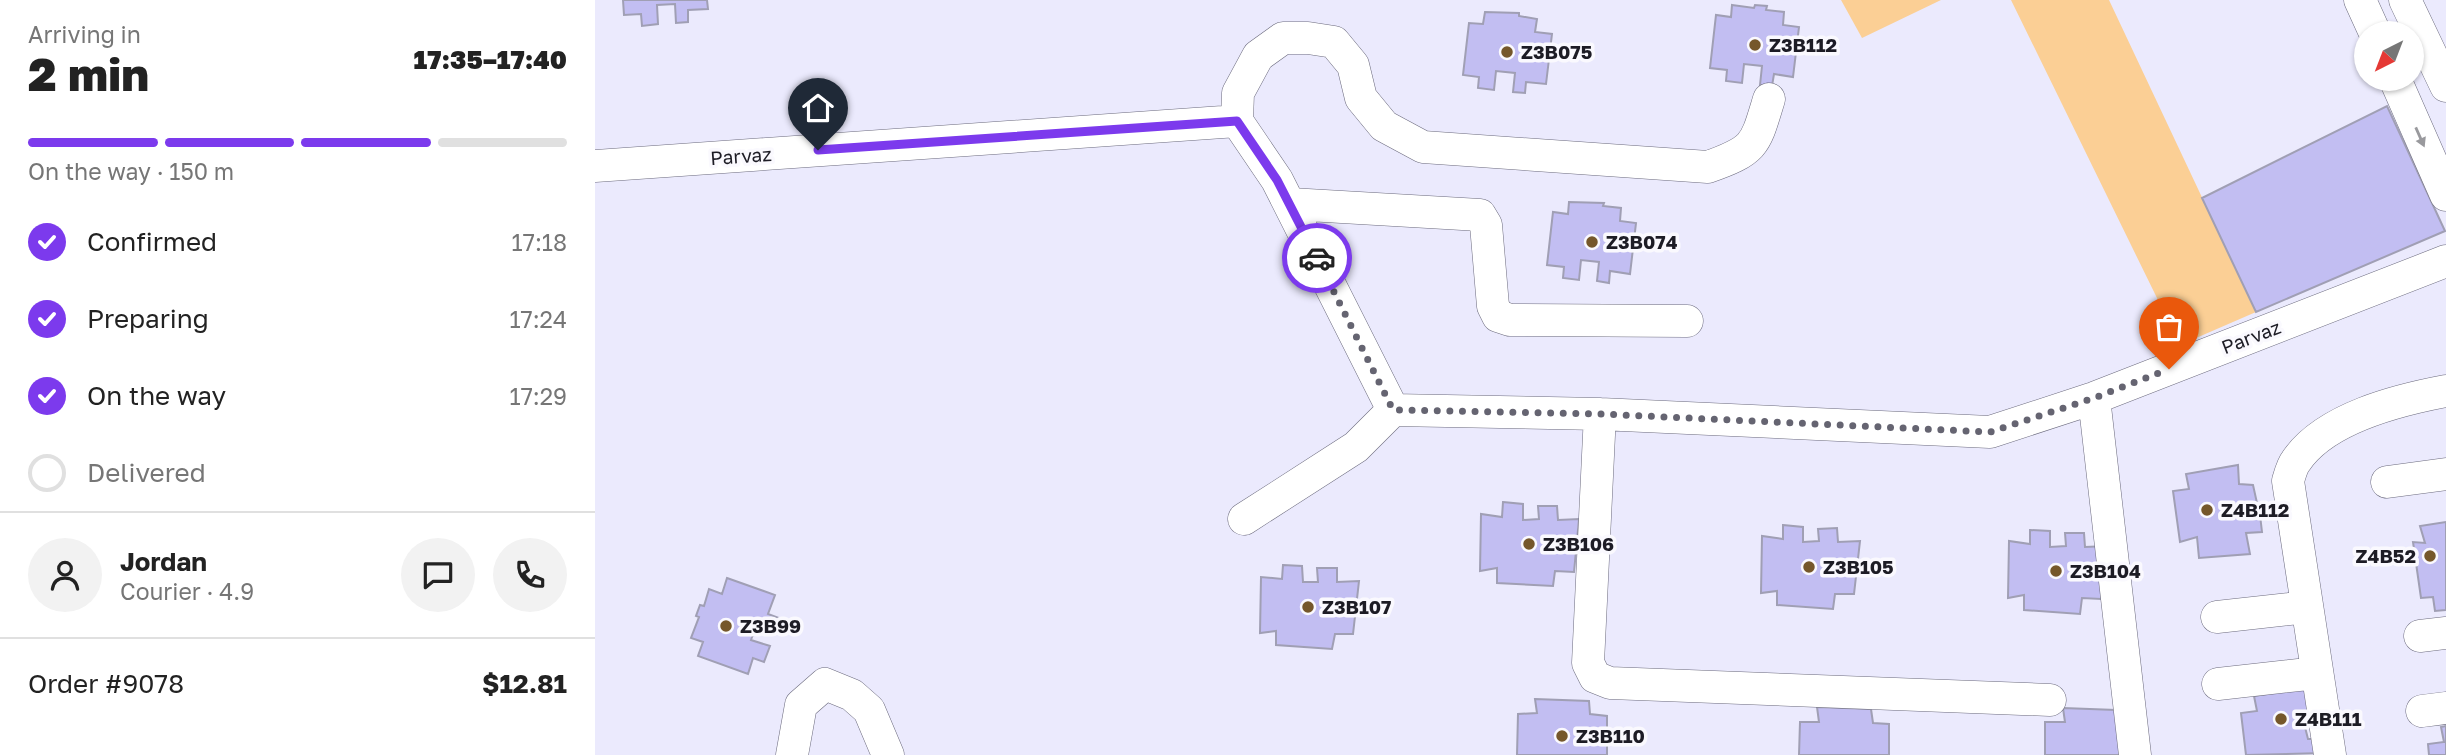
<!DOCTYPE html>
<meta charset="utf-8">
<style>
:root{--surface:#fff;--page:#f2f2f2;--text:#222;--muted:#767676;--line:#e0e0e0;--accent:#7c3aed}
body{margin:0;font-family:"Golos Text",sans-serif;background:var(--page);color:var(--text);height:100vh;display:flex;flex-direction:column;font-size:26px;white-space:nowrap}
*{box-sizing:border-box;margin:0}
p{font-size:23px;color:var(--muted)}
.icon{flex:none;width:38px;height:38px;fill:none;stroke:currentColor;stroke-width:2;stroke-linecap:round;stroke-linejoin:round}
.map{position:relative;flex:1;overflow:hidden}
.details{display:flex;flex-direction:column;background:var(--surface);width:595px}
.details>*{flex:none}
.needle{width:46px;rotate:222deg}
.tools{position:absolute;left:1759px;top:21px;display:grid;gap:14px}
.tools a{display:grid;place-items:center;width:70px;height:70px;border-radius:50%;background:var(--surface);box-shadow:0 2px 5px #0004;font-size:35px}
.pin{position:absolute;display:grid;place-items:center;width:60px;height:60px;color:#fff;margin:-72px -30px;border-radius:50% 50% 50% 0;rotate:-45deg;box-shadow:0 0 7px #0007}
.pin .icon{rotate:45deg}
.courier{position:absolute;display:grid;place-items:center;width:70px;height:70px;margin:-35px;border:5px solid #7c3aed;border-radius:50%;background:#fff;color:#222;box-shadow:0 2px 9px #0007}
.overview em{font-style:normal;font-weight:800}
.overview div{display:flex;flex-direction:column-reverse}
.overview{display:flex;align-items:center;justify-content:space-between;height:119px;padding:0 28px}
h1{font-size:46px;font-weight:800;line-height:52px}
.bar{display:grid;grid-template-columns:repeat(4,1fr);gap:10px 7px;align-content:center;height:84px;padding:0 28px}
.bar i{height:9px;border-radius:5px;background:var(--line)}
.bar .current{background:var(--accent)}
.bar p{grid-column:span 4}
.line{display:flex;align-items:center;gap:18px;padding:0 28px;border-top:2px solid var(--line)}
.line div{flex:1}
.round{display:grid;place-items:center;flex:none;width:74px;height:74px;border-radius:37px;background:var(--page)}
ol{padding:0 28px;list-style:none}
li{display:flex;align-items:center;gap:21px;height:77px}
li p{margin-inline-start:auto}
li .icon{padding:7px;border-radius:50%;background:var(--accent);color:#fff;stroke-width:4}
li:last-child{color:var(--muted)}
li i{width:38px;height:38px;border:4px solid var(--line);border-radius:50%}
main{display:flex;flex:1;min-height:0}
.map>svg:first-child{display:block}
.green{fill:#fbcf95}
.building{fill:#c2bef2;stroke:#a09fb4;stroke-width:2}
.lines{fill:none;stroke-linecap:round;stroke-linejoin:round}
.minor-casing{stroke:#6c6b7e;stroke-width:33}
.minor{stroke:#fff;stroke-width:32}
.oneway{fill:#99999d}
.done{stroke:#656471;stroke-width:7;stroke-dasharray:0 12.6}
.route{stroke:#7c3aed;stroke-width:9}
.poi-dot{fill:#75572b;stroke:#faf9fe;stroke-width:2.5}
.labels{text-anchor:middle;stroke-width:7;stroke-linejoin:round;paint-order:stroke}
.poi-label{font-size:19px;font-weight:bold;fill:#1d1c25;stroke:#faf9fe;text-anchor:start}
.street-label{font-size:19px;fill:#1d1c25;stroke:#faf9fe}
</style>
<main>
<section class="details">
<div class="overview"><div><h1>2 min</h1><p>Arriving in</p></div><em>17:35–17:40</em></div>
<div class="bar"><i class="current"></i><i class="current"></i><i class="current"></i><i></i><p>On the way · 150 m</p></div>
<ol>
<li><svg class="icon" aria-label="check" viewBox="0 0 24 24"><path d="M5 12l5 5 9-10"/></svg>Confirmed<p>17:18</p></li>
<li><svg class="icon" aria-label="check" viewBox="0 0 24 24"><path d="M5 12l5 5 9-10"/></svg>Preparing<p>17:24</p></li>
<li><svg class="icon" aria-label="check" viewBox="0 0 24 24"><path d="M5 12l5 5 9-10"/></svg>On the way<p>17:29</p></li>
<li><i></i>Delivered</li>
</ol>
<div class="line" style="height:126px"><a class="round"><svg class="icon" aria-label="person" viewBox="0 0 24 24"><circle cx="12" cy="8" r="4"/><path d="M4 21q1-7 8-7t8 7"/></svg></a><div><b>Jordan</b><p>Courier · 4.9</p></div><a class="round"><svg class="icon" aria-label="chat" viewBox="0 0 24 24"><path d="M4 5h16v11H9l-5 4z"/></svg></a><a class="round"><svg class="icon" aria-label="phone" viewBox="0 0 24 24"><path d="M5 4h4l2 5-3 2q2 4 5 5l2-3 5 2v4C11 20 4 13 5 4z"/></svg></a></div>
<div class="line" style="height:91px"><div>Order #9078</div><b>$12.81</b></div>
</section>
<div class="map">
<svg width="1851" height="755" viewBox="0 0 1851 755">
<rect width="100%" height="100%" fill="#ebeafd"/>
<path class="green" d="M 1246,0 L 1346,0 L 1267,38 Z
M 1416,0 L 1514,0 L 1661,312 L 1585,345 Z"/>
<path class="building" d="M 28,0 L 112,0 L 113,9 L 93,10 L 93,22 L 81,23 L 80,4 L 62,5 L 63,24 L 47,26 L 46,14 L 29,15 Z
M 1137,5 L 1159,8 L 1160,5 L 1172,6 L 1171,10 L 1189,12 L 1188,25 L 1204,27 L 1198,77 L 1179,74 L 1177,86 L 1165,85 L 1167,66 L 1149,64 L 1147,83 L 1131,81 L 1132,70 L 1115,68 L 1121,15 L 1136,17 Z
M 890,12 L 924,13 L 924,16 L 942,19 L 940,32 L 957,34 L 951,84 L 931,82 L 930,93 L 918,92 L 920,73 L 901,71 L 899,90 L 883,88 L 884,77 L 868,75 L 874,23 L 888,24 Z
M 1792,106 L 1850,231 L 1661,312 L 1607,198 Z
M 974,202 L 1009,203 L 1008,206 L 1026,208 L 1025,221 L 1041,223 L 1035,274 L 1015,271 L 1014,283 L 1002,281 L 1004,262 L 986,260 L 984,280 L 968,278 L 969,267 L 952,265 L 958,212 L 973,214 Z
M 1643,465 L 1644,484 L 1658,485 L 1662,503 L 1642,504 L 1645,517 L 1665,515 L 1667,532 L 1651,533 L 1655,554 L 1604,558 L 1602,537 L 1585,542 L 1578,491 L 1594,489 L 1591,474 Z
M 908,502 L 928,504 L 928,520 L 944,519 L 943,506 L 962,506 L 963,520 L 984,519 L 979,572 L 960,571 L 958,586 L 902,583 L 902,568 L 885,571 L 886,514 L 907,517 Z
M 1851,522 L 1851,610 L 1840,611 L 1838,597 L 1826,598 L 1818,542 L 1830,543 L 1825,526 Z
M 1188,525 L 1208,527 L 1208,542 L 1224,541 L 1223,529 L 1242,528 L 1243,542 L 1265,541 L 1259,594 L 1240,594 L 1238,609 L 1182,605 L 1182,591 L 1166,593 L 1167,536 L 1188,539 Z
M 1435,530 L 1455,531 L 1455,547 L 1471,546 L 1470,533 L 1489,533 L 1490,547 L 1512,546 L 1506,599 L 1487,598 L 1485,614 L 1429,610 L 1429,595 L 1413,598 L 1414,541 L 1435,544 Z
M 688,565 L 707,566 L 708,582 L 723,582 L 722,568 L 742,568 L 742,582 L 764,581 L 758,634 L 740,634 L 737,649 L 681,645 L 681,631 L 665,633 L 666,577 L 687,579 Z
M 132,578 L 180,595 L 173,614 L 184,618 L 180,629 L 162,623 L 156,640 L 175,646 L 169,662 L 158,658 L 153,674 L 103,656 L 108,642 L 96,638 L 104,617 L 101,616 L 105,605 L 109,606 L 114,589 L 127,594 Z
M 1711,688 L 1726,724 L 1710,727 L 1713,739 L 1728,739 L 1729,753 L 1651,755 L 1646,713 L 1662,711 L 1659,696 Z
M 940,699 L 994,701 L 995,714 L 1012,716 L 1012,755 L 922,755 L 923,714 L 942,713 Z
M 1222,707 L 1276,709 L 1278,723 L 1294,724 L 1294,755 L 1204,755 L 1205,722 L 1224,722 Z
M 1468,708 L 1521,710 L 1536,755 L 1450,755 L 1450,722 L 1470,722 Z
M 1851,726 L 1851,755 L 1834,755 L 1833,744 L 1849,742 L 1846,727 Z"/>
<g class="lines">
<g class="minor-casing">
<path id="minor" d="M 1765,0 L 1780,33
M 1810,0 L 1851,86
M 1800,79 L 1851,195
M 642,121 L 643,93 L 663,56 L 688,38 L 713,38 L 739,42 L 758,65 L 766,98 L 789,126 L 828,147 L 1113,167 C 1161,150 1160,145 1174,99
M 0,166 L 642,121 L 682,180 L 798,410 L 1005,414 L 1395,432 L 1499,398 L 1851,261
M 695,204 L 885,215 L 891,225 L 898,306 L 903,316 L 915,320 L 1092,321
M 1499,398 L 1540,755
M 1005,414 L 993,663 L 1000,677 L 1015,683 L 1455,700
M 1792,482 L 1851,474
M 649,519 L 761,447 L 798,410
M 1622,617 L 1712,607
M 1825,636 L 1851,633
M 1623,684 L 1722,673
M 1827,711 L 1851,708
M 197,755 L 206,705 L 230,684 L 257,695 L 274,710 L 293,755
M 1735,755 L 1693,481 C 1695,474 1697,466 1701,461 C 1730,418 1803,400 1851,391"/>
</g>
<use href="#minor" class="minor"/>
</g>
<defs><path id="oneway-solid" d="M-6-.8H1V-3.2L6.5 0L1 3.2V.8H-6Z" transform="scale(1.75)"/></defs>
<use class="oneway" href="#oneway-solid" transform="translate(1825 137) rotate(66)"/>
<g class="lines">
<path class="done" d="M 722,258 L 798,410 L 1006,414 L 1395,432 L 1499,398 L 1574,369"/>
<path class="route" d="M 223,150 L 642,121 L 682,180 L 722,258"/>
</g>
<g class="poi-dot">
<circle cx="1160" cy="45" r="7"/>
<circle cx="912" cy="52" r="7"/>
<circle cx="997" cy="242" r="7"/>
<circle cx="1612" cy="510" r="7"/>
<circle cx="934" cy="544" r="7"/>
<circle cx="1835" cy="556" r="7"/>
<circle cx="1214" cy="567" r="7"/>
<circle cx="1461" cy="571" r="7"/>
<circle cx="713" cy="607" r="7"/>
<circle cx="131" cy="626" r="7"/>
<circle cx="1686" cy="719" r="7"/>
<circle cx="967" cy="736" r="7"/>
</g>
<g class="labels">
<g class="poi-label">
<text x="1174" y="52">Z3B112</text>
<text x="926" y="59">Z3B075</text>
<text x="1011" y="249">Z3B074</text>
<text x="1626" y="517">Z4B112</text>
<text x="948" y="551">Z3B106</text>
<text x="1821" y="563" text-anchor="end">Z4B52</text>
<text x="1228" y="574">Z3B105</text>
<text x="1475" y="578">Z3B104</text>
<text x="727" y="614">Z3B107</text>
<text x="145" y="633">Z3B99</text>
<text x="1700" y="726">Z4B111</text>
<text x="981" y="743">Z3B110</text>
</g>
<g class="street-label">
<text transform="translate(146 156) rotate(-4)" y="7">Parvaz</text>
<text transform="translate(1656 337) rotate(-21)" y="7">Parvaz</text>
</g>
</g>
</svg>
<div class="tools">
<a><svg class="needle" viewBox="-14 -14 28 28"><path d="M0-13l5 13h-10z" fill="#e53935"/><path d="M0 13l5-13h-10z" fill="#767676"/></svg></a>
</div>
<div class="pin" style="left:1574px;top:369px;background:#ea580c"><svg class="icon" aria-label="bag" viewBox="0 0 24 24"><path d="M5 8h14l-1 12H6zM9 8a3 3 0 0 1 6 0"/></svg></div>
<div class="pin" style="left:223px;top:150px;background:#1f2937"><svg class="icon" aria-label="home" viewBox="0 0 24 24"><path d="M3 11l9-7 9 7M6 9v11h12V9"/></svg></div>
<div class="courier" style="left:722px;top:258px"><svg class="icon" aria-label="car" viewBox="0 0 24 24"><path d="M5 17H2v-5l4-1 3-4h7l3 4 3 1v5h-3M9 17h6M6 11h13"/><circle cx="7" cy="17" r="2"/><circle cx="17" cy="17" r="2"/></svg></div>
</div>
</main>
